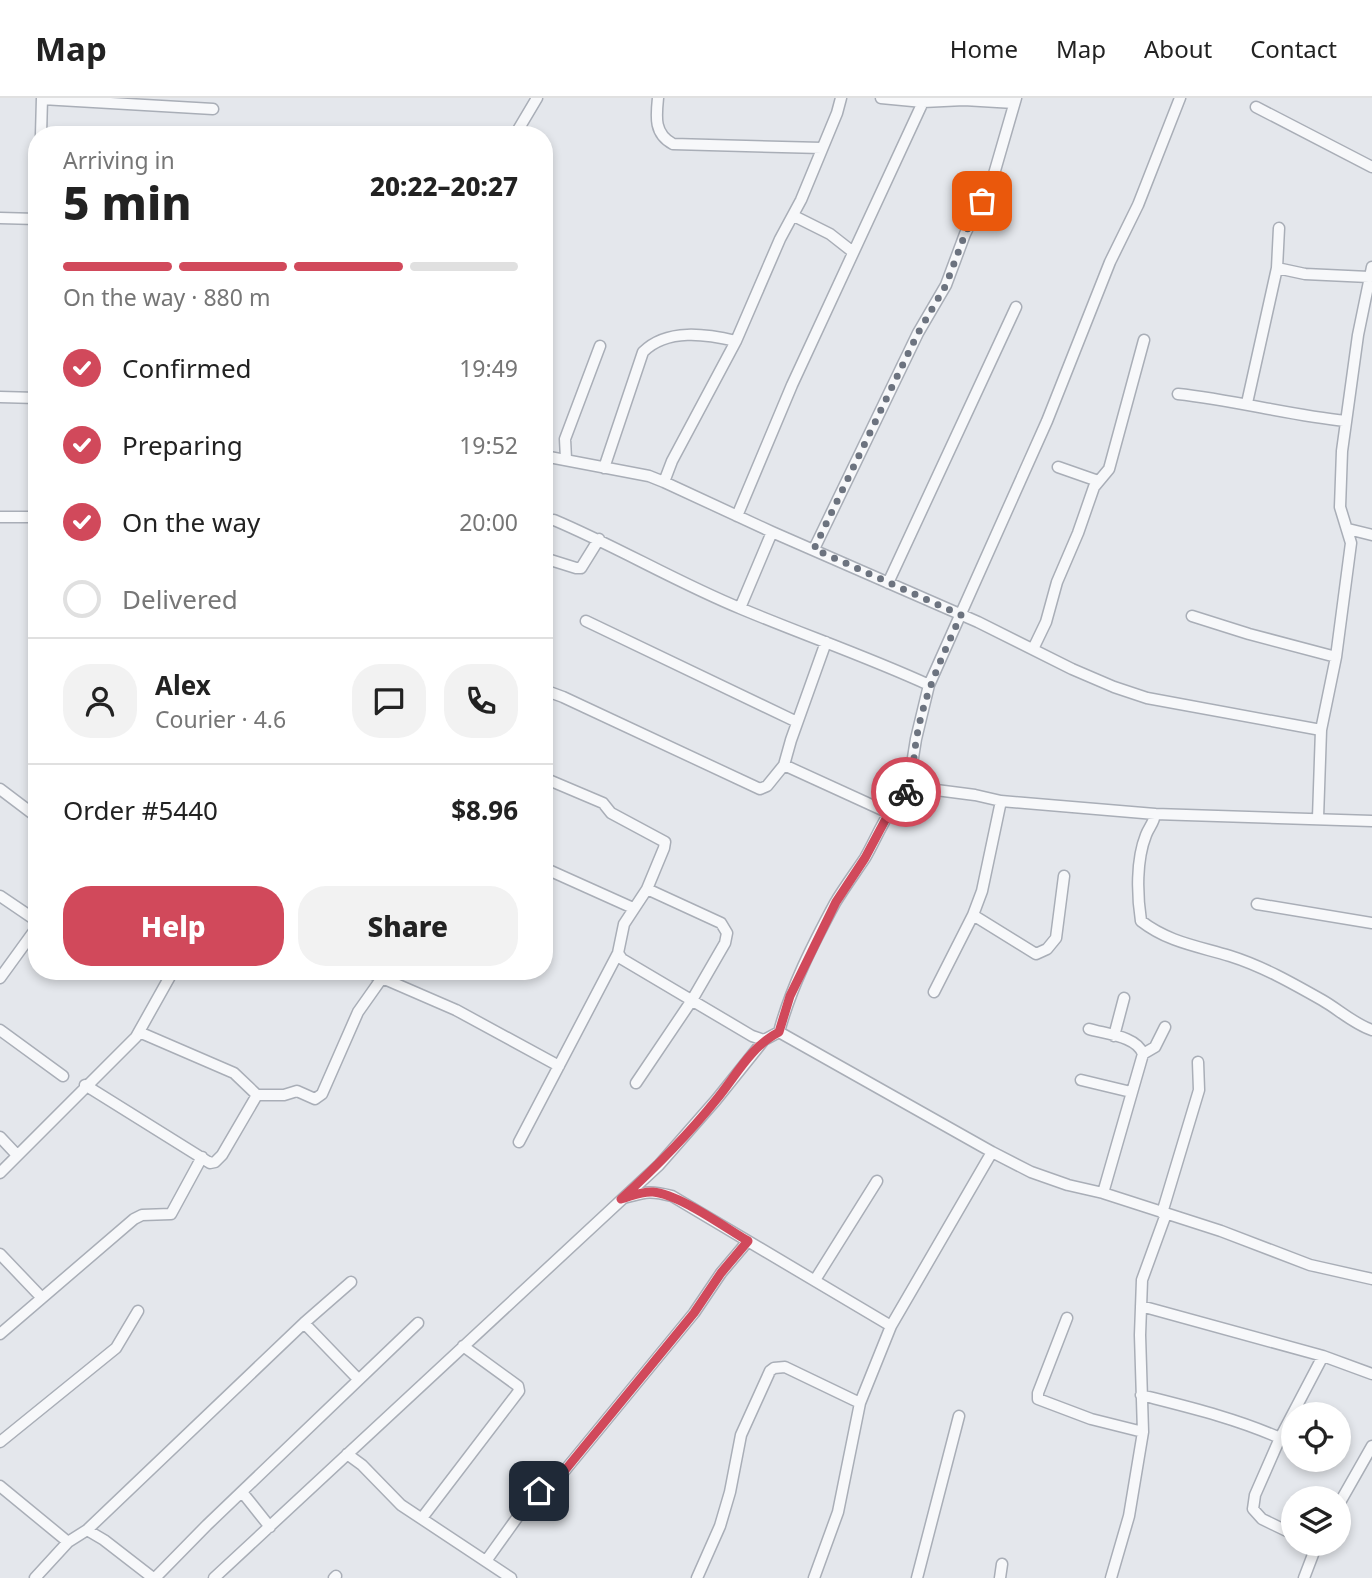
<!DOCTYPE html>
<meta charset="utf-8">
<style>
:root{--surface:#fff;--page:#f2f2f2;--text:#222;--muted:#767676;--line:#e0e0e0;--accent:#d1495b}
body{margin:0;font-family:"Noto Sans",sans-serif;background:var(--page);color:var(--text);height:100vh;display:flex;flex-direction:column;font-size:26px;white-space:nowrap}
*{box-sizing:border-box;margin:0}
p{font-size:23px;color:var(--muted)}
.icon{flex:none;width:38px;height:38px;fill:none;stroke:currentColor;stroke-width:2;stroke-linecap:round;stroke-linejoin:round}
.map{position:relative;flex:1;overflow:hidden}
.panel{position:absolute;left:28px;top:28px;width:525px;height:854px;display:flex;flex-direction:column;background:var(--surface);border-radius:28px;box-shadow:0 4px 10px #0003}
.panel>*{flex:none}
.buttons{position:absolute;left:1281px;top:1304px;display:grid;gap:14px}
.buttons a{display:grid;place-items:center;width:70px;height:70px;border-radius:50%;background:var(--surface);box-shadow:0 4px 10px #0003;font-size:35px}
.pin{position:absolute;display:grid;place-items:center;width:60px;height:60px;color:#fff;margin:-30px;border-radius:14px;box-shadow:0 4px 10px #0006}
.courier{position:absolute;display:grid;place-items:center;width:70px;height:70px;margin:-35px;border:5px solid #d1495b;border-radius:50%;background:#fff;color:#222;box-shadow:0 2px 9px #0007}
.head em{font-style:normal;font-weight:800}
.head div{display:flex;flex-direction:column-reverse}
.head{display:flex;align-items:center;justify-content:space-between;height:119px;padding:0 35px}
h1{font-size:46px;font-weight:800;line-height:52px}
.bar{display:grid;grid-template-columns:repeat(4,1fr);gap:10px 7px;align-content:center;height:84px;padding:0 35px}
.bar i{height:9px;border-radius:5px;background:var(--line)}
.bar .active{background:var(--accent)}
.bar p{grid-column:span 4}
.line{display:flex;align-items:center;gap:18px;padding:0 35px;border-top:2px solid var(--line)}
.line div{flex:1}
.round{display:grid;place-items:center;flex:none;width:74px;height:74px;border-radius:28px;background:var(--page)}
ol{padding:0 35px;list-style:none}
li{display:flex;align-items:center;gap:21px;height:77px}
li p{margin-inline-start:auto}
li .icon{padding:7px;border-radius:50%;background:var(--accent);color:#fff;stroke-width:4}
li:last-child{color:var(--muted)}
li i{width:38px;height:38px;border:4px solid var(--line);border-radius:50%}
.action{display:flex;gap:14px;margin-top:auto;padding:14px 35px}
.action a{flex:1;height:80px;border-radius:28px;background:var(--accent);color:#fff;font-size:28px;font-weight:800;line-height:80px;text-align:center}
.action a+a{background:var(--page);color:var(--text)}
header{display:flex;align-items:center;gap:42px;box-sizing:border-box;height:98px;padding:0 35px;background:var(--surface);border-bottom:2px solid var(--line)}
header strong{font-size:33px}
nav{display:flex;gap:38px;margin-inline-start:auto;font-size:24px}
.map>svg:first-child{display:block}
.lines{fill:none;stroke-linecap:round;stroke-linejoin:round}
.minor-casing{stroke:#a9aeb7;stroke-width:13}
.minor{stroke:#f7f8fa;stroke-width:10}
.done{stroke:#6c737f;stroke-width:7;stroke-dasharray:0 12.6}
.route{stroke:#d1495b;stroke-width:9}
</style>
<header>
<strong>Map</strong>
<nav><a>Home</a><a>Map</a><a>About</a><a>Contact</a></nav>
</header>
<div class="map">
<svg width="1372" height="1480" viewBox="0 0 1372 1480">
<rect width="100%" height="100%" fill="#e4e7ec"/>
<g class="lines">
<g class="minor-casing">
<path id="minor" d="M 658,0 C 656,19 654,36 673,46 L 822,50
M 881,0 L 923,4 L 964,2 L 1014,5
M 42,1 L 213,11
M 1256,9 L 1372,69
M 41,37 L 42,0
M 515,37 L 537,0
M 794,118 L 830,136 L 853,154
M 0,120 L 37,121
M 1277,170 L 1305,176 L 1369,179
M 1178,296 C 1234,302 1289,317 1346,323
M 0,299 L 37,300
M 1247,305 L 1277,170 L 1279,130
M 544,358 L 649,378 L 664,384 L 772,434 L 978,524 L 1072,571 L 1114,589 L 1147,600 L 1321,632
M 566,361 L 565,341 L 600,248
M 1058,369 L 1098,383
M 604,370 L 643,254 C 667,230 706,236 736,243
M 664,384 L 672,363 L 736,243 L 780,141 L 801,102 L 837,15 L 841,0
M 737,418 L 792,287 L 923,4
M 0,419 L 37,419
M 36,419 L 37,401
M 554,422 C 618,449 678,485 742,511 C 804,537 868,559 929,587
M 1348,431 L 1372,437
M 814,451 L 918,235 L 946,187 L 965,136 L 994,76 L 1016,0
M 544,460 L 576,470 L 581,470 L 599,441
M 888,485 L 1016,209
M 740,510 L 772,434
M 1192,518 L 1249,536 L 1336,559
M 586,523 L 797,624
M 1033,551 L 1046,524 L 1057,484 L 1078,435 L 1094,389 L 1109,371 L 1144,242
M 544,592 L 563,599 L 760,691 L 767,688 L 784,667 L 791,642 L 826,544
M 784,667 L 889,715
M 544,680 L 603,705 L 611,715 L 665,744 L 664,750 L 647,791
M 913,689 L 912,666 L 916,641 L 929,587 L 1047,323 L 1110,164 L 1138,107 L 1180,0
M 0,691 L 37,719
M 1001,703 L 1155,716 L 1372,723
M 1155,716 C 1154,725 1149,729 1146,737 C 1136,762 1137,797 1141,823 C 1168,844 1197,848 1230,858 C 1262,868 1292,885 1322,902 C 1338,911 1354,926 1372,932
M 1318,720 L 1321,632 L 1336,559 L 1351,445 L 1340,409 L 1342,353 L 1358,237 L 1372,169
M 544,770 L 633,810
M 0,798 L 37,823
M 1257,806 L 1372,825
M 973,817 L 1036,856 L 1047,851 L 1056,840 L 1064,778
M 618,855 L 622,861 L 752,938 L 764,942 L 779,934 L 992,1054
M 366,873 L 456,912 L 559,968
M 0,880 L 37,829
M 1089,931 C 1105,936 1137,938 1143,956 L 1103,1095
M 0,932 L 63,978
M 139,934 L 234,975 L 257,997
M 779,934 C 791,889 813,846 835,805 C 844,790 855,775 865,760 C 879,736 889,705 913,689 L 975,697 L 1001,703 L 982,793 L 973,817 L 934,894
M 1114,938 L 1124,900
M 1143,956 L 1155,949 L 1165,929
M 1081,982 L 1131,994
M 85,987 L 210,1065 L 215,1064 L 222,1057 L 257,997 L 284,997 L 297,993 L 315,1001 L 322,996 L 358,914 L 382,880
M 0,1039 L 17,1057
M 519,1044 L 618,855 L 624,826 L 647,791 L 721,825 L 727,835 L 725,845 L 692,902 L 636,985
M 0,1075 L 136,939 L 173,873
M 624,1100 C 646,1094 649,1092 672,1098 L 891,1228
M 1162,1115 L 1199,992 L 1198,964
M 0,1156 L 42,1200
M 815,1182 L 877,1083
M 1141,1208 L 1323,1258 L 1372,1276
M 1067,1220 L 1038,1295 L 1038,1301 L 1091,1321 L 1143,1334
M 304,1225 L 358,1281
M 0,1236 L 134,1121 L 142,1117 L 171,1116 L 202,1059
M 1141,1297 C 1188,1309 1235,1320 1280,1340 L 1255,1397 L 1253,1411 L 1262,1421 L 1293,1436
M 1280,1340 L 1323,1258
M 0,1344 L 116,1250 L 138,1213
M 347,1356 L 362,1367 L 401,1407 L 511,1480
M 0,1388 L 68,1444
M 242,1394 L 270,1429
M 1339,1406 L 1372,1348
M 422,1420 L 519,1293 L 518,1288 L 463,1248
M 87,1432 L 104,1442 L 153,1480
M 486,1463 L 534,1396 L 549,1389 L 557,1382 L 694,1215 L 721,1175 L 748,1143
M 35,1480 L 68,1444 L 87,1432 L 304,1225 L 351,1184
M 155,1480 L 207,1427 L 418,1225
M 214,1480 L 659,1067 L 716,1002 L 764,942
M 334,1480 L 336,1478
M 697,1480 L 720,1428 L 730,1394 L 741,1337 L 770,1273 L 774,1270 L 785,1269 L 860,1305
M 814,1480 L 838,1414 L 860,1305 L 891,1228 L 992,1054 L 1031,1074 L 1068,1087 L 1103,1095 L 1221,1133 L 1310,1167 L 1372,1181
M 917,1480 L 959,1318
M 1000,1480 L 1002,1466
M 1111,1480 L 1129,1418 L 1143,1334 L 1140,1237 L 1142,1182 L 1166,1116
M 1304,1480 L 1317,1446"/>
</g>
<use href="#minor" class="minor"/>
</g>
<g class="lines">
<path class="done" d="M 906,694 L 913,689 C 912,621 934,577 961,517 L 814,451 L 918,235 L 946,187 L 965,136 L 982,103"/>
<path class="route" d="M 539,1393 L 549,1389 L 557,1382 L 694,1215 L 721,1175 L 748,1143 C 724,1129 679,1096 653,1094 C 642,1093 632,1098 621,1101 C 655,1070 687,1038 716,1002 C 736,978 750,949 779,934 L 790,898 L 836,804 L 865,760 L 889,715 L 906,694"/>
</g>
</svg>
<div class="buttons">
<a><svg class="icon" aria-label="locate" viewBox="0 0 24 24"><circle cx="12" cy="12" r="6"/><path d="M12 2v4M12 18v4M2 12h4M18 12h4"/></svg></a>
<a><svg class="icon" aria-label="layers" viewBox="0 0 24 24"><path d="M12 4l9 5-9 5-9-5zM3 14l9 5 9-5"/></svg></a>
</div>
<div class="pin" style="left:982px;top:103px;background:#ea580c"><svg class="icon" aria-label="bag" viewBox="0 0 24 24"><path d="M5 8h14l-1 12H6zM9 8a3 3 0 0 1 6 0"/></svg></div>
<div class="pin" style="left:539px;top:1393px;background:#1f2937"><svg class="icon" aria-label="home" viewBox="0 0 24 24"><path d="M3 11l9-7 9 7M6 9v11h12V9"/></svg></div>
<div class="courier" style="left:906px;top:694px"><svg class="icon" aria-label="bike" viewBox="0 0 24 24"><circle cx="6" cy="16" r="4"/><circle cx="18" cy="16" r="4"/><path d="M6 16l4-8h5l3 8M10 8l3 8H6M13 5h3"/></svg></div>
<section class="panel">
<div class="head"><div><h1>5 min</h1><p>Arriving in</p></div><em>20:22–20:27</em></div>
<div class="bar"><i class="active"></i><i class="active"></i><i class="active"></i><i></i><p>On the way · 880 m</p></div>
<ol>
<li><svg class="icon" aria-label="check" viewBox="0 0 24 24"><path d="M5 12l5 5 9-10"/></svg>Confirmed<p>19:49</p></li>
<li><svg class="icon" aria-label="check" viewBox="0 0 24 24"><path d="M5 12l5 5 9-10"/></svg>Preparing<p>19:52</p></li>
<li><svg class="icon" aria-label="check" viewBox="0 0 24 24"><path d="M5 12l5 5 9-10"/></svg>On the way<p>20:00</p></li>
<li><i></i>Delivered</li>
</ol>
<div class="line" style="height:126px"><a class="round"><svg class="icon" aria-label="person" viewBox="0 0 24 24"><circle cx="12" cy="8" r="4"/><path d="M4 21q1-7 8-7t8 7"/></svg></a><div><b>Alex</b><p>Courier · 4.6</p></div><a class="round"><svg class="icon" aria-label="chat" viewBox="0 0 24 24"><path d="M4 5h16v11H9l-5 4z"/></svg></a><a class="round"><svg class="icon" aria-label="phone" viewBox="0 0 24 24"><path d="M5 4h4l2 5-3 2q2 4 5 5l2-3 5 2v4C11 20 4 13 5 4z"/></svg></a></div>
<div class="line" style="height:91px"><div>Order #5440</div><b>$8.96</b></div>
<div class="action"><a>Help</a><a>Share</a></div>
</section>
</div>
